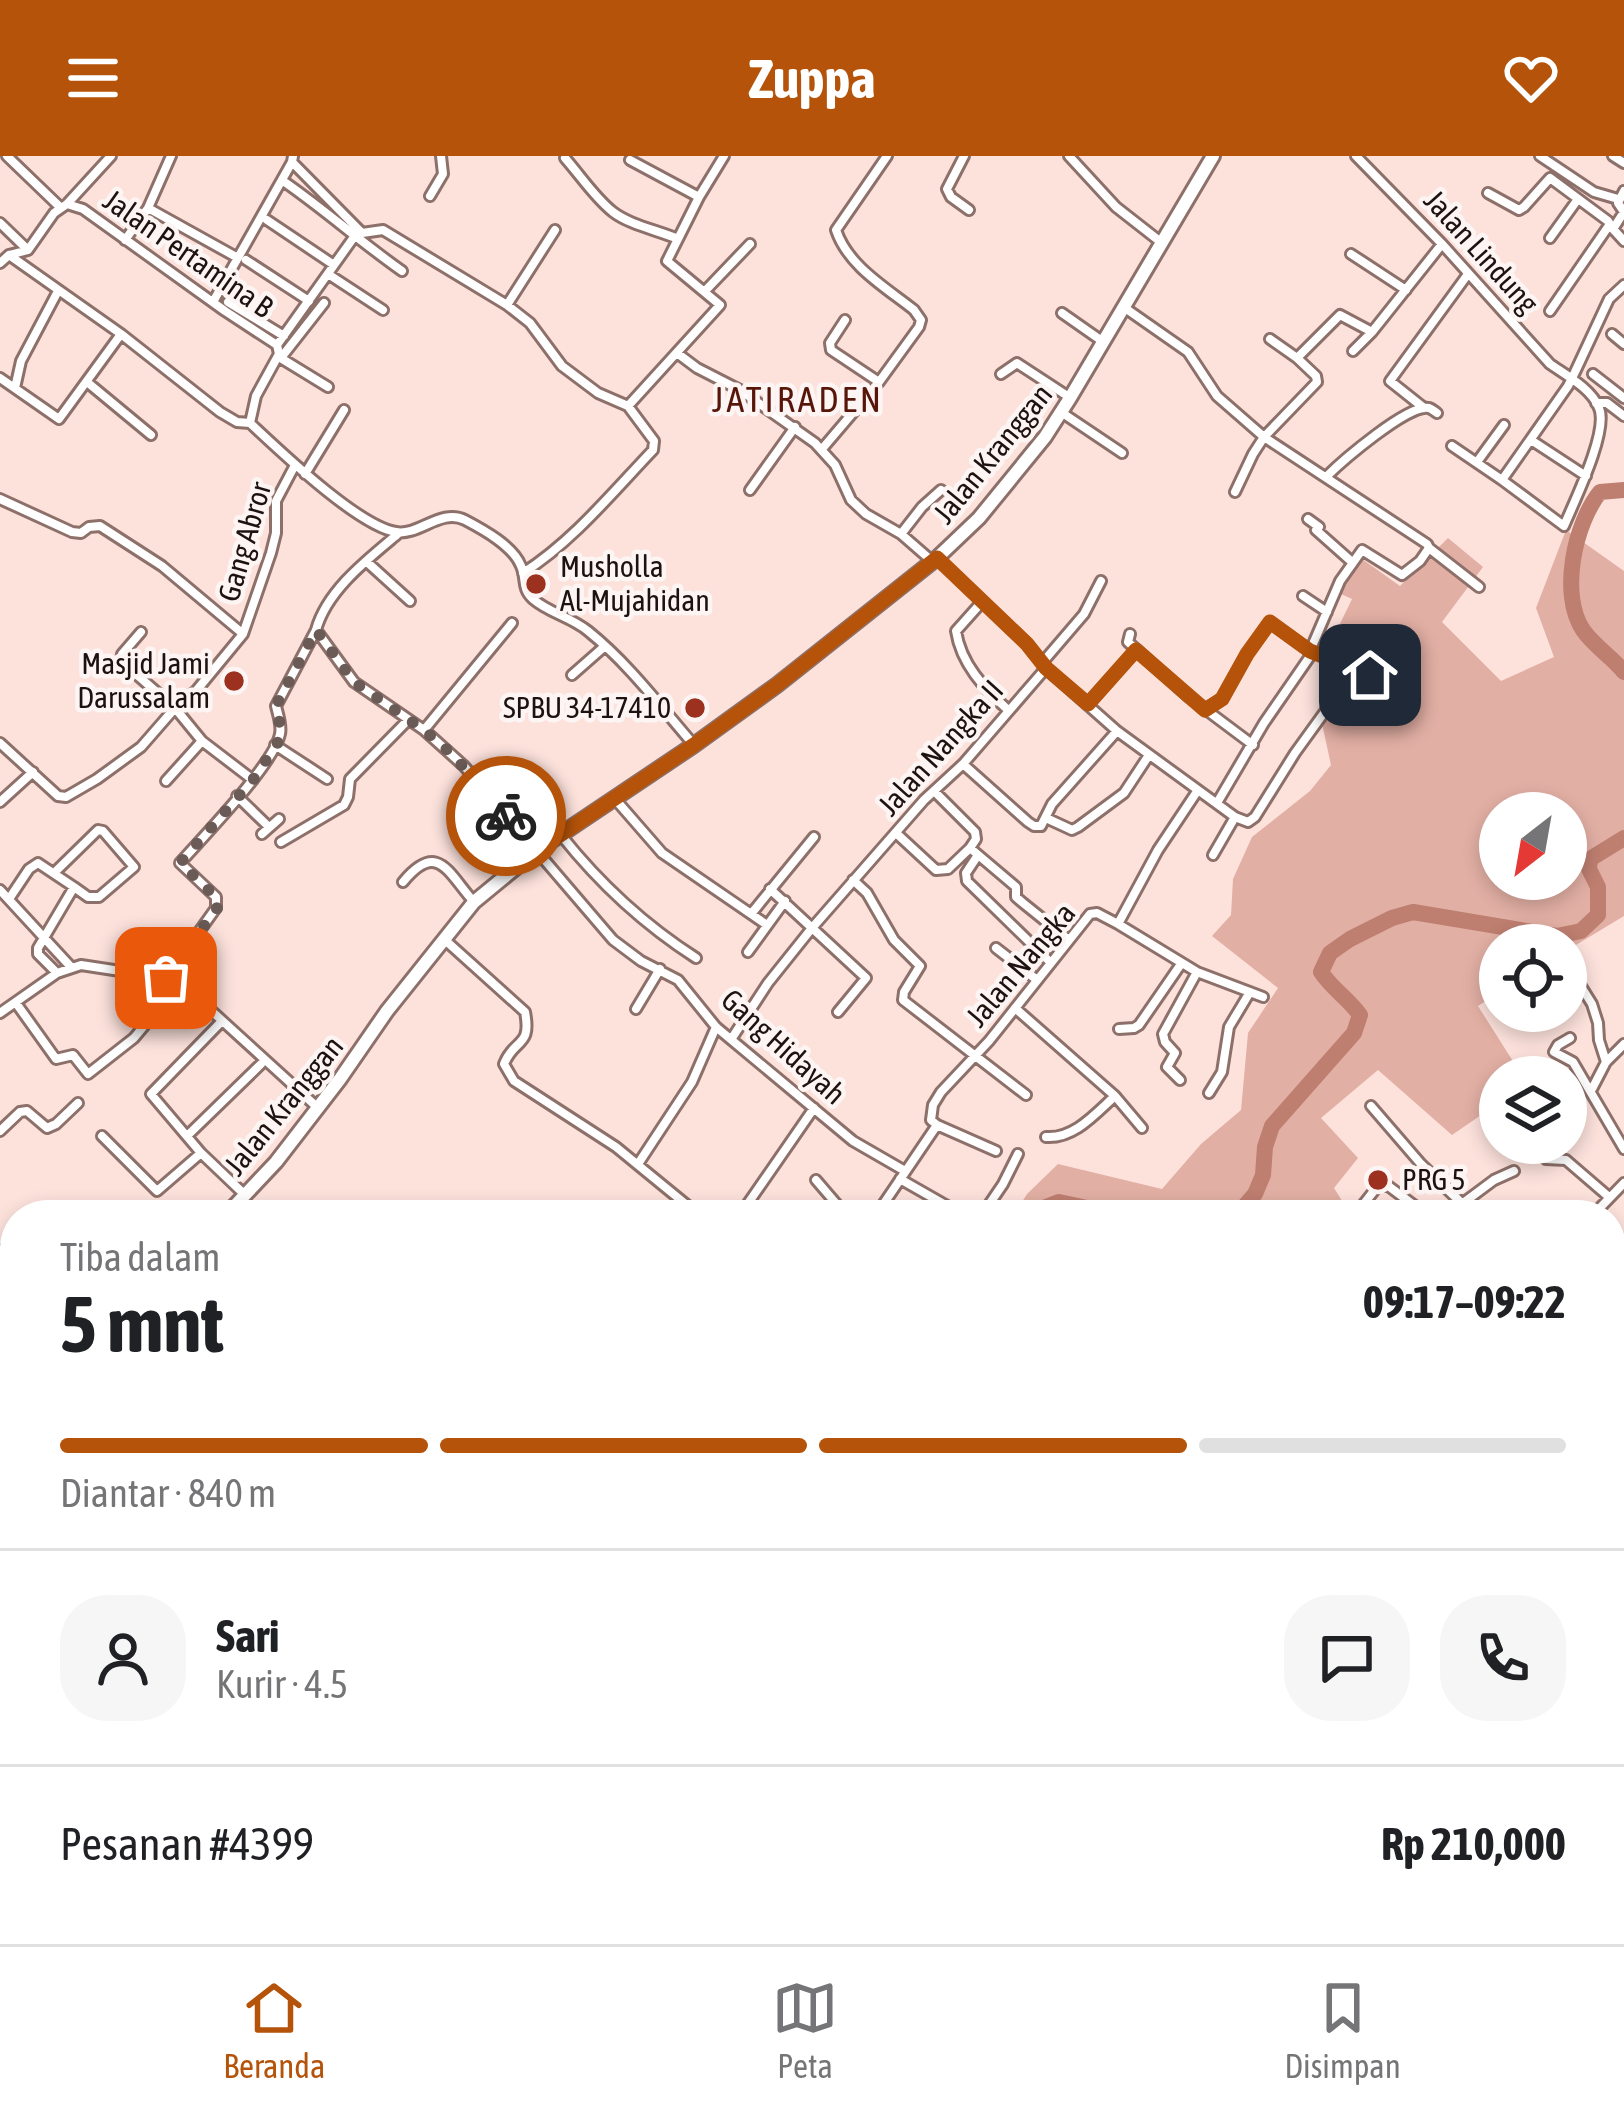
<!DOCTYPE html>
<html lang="id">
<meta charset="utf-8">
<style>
:root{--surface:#fff;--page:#f6f6f6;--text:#202124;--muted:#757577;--line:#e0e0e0;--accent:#b45309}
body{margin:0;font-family:"Asap Condensed",sans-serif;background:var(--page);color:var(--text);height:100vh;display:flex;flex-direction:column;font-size:45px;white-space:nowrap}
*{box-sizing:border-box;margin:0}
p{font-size:39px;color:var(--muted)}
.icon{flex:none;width:66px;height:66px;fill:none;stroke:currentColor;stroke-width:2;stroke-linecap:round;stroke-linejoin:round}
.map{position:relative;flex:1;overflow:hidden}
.panel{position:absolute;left:0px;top:1044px;width:1626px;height:744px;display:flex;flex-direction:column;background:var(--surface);border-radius:48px 48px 0 0;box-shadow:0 6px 18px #0003}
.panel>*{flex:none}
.needle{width:78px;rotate:211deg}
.controls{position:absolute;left:1479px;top:636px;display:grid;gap:24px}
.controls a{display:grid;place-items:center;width:108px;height:108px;border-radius:50%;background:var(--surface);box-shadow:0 6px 18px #0003;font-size:60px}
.pin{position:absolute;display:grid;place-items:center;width:102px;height:102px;color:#fff;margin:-51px;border-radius:24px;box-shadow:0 6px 18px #0006}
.courier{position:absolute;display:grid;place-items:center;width:120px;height:120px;margin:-60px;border:9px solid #b45309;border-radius:50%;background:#fff;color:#222;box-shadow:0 3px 15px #0007}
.headline em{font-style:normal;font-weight:700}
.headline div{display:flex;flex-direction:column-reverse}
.headline{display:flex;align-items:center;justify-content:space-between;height:204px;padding:0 60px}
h1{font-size:78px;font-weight:700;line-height:90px}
.bar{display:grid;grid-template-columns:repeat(4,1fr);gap:18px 12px;align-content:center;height:144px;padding:0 60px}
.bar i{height:15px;border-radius:9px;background:var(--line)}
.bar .current{background:var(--accent)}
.bar p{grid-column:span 4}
.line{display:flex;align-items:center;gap:30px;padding:0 60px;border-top:3px solid var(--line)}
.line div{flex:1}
.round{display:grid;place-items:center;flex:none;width:126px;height:126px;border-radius:48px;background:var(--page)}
header{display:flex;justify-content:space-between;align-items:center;height:156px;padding:0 60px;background:var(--accent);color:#fff;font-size:54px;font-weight:700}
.tab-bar{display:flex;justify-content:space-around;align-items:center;height:168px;border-top:3px solid var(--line);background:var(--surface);font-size:33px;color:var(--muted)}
.tab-bar a{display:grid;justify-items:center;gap:6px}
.tab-bar .current{color:var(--accent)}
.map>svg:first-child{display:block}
.green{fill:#e2afa4;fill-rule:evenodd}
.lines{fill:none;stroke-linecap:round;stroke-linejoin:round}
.river{stroke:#be7e70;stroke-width:16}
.street-casing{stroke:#8d7069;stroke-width:14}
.secondary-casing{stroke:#8d7069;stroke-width:18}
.street{stroke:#fff;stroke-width:8}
.secondary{stroke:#fff;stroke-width:12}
.done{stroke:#6b5b57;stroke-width:12;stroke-dasharray:0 21.6}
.route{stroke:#b45309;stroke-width:15}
.poi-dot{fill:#9b311e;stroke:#fcf5f3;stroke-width:4.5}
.labels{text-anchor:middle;stroke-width:9;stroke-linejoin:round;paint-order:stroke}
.street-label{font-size:30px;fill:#1d120f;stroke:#fcf5f3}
.poi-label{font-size:30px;fill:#1d120f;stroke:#fcf5f3;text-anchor:start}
.quarter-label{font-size:36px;letter-spacing:3px;fill:#58160a;stroke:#fcf5f3}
</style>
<header><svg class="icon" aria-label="menu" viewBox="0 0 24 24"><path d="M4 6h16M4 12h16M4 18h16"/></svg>Zuppa<svg class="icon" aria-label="heart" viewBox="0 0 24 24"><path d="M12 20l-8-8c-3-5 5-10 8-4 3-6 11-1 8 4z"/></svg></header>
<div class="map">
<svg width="1624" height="1788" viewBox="0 0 1624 1788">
<rect width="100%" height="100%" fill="#fde2dc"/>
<path class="green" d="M 1566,374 L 1624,415 L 1624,760 L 1566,795 L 1566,789 L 1500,789 L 1500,836 L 1478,850 L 1523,921 L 1500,921 L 1500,946 L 1452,979 L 1378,914 L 1321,962 L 1358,1002 L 1334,1032 L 1351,1059 L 1014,1059 L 1027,1038 L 1058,1008 L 1162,1033 L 1201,988 L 1241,954 L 1248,877 L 1278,832 L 1212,780 L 1231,759 L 1233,723 L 1252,681 L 1310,635 L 1331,609 L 1321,563 L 1339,539 L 1362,549 L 1384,500 L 1337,474 L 1352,443 L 1332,434 L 1355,398 L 1400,430 L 1448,382 L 1483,411 L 1442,466 L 1501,525 L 1554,501 L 1536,452 ZM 1500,657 L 1566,657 L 1566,723 L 1500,723 Z
M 1624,1444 L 1624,1575 L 1611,1581 L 1611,1446 Z
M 1026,1773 L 1199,1773 L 1180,1788 L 1018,1788 Z"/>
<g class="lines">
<path class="river" d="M 1624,334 L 1600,336 C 1575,367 1559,438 1583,474 C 1594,490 1612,501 1624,516
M 1042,1059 L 1046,1051 L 1059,1046 L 1120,1059
M 1237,1059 L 1255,1038 L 1263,1019 L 1265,991 L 1272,970 L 1354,877 L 1360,859 C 1349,843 1332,833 1321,816 L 1330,797 L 1350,783 L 1392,762 L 1413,756 L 1557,780 L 1581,775 L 1598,759 L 1598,731 L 1589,713 L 1590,703 L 1624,682
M 918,1773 L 927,1783 L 940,1788
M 722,1788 L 736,1773
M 940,1788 L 962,1773"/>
<g class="street-casing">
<path id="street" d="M 7,0 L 61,52
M 964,0 L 947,33 L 951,41 L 969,54
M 1069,0 L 1116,51 L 1162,87
M 1356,0 L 1442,88 L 1550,208 C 1566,219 1592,233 1599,252 C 1609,275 1574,346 1564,370 L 1502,324 L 1568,230 L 1575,216 L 1609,143 L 1624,129
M 1540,0 L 1594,36 L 1618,43
M 1613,0 L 1624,7
M 565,2 C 580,19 595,42 613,56 C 630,69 657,74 678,83
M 630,4 L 699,41
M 292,6 L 362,77 L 383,74 L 507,149 L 530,167 L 562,210 L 598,237 L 628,250 L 654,285 L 653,294 C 612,337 573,385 523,417
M 286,27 C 326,55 362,87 402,115
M 1624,35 L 1618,47 L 1624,56 L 1613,73 L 1624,85
M 1488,37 L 1519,54 L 1524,51 L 1550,22 L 1608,65 L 1613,73
M 430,40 L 443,18 L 441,0
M 67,48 L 83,53 L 225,155 L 277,189 L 279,198 L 256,240 L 250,267 C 279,294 358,370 396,376 C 419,380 441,352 465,364 C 484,374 513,390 521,410 C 527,423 521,432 533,443 C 549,457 571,461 588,475 C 629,508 660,550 694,589
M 148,52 L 238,102
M 267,64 L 334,109
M 0,67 L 28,94
M 1550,82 L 1578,43
M 125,84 L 148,52 L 171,0
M 1442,88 L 1372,176 L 1340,159 L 1297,202 L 1316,220 L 1317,226 L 1264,281 L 1427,388 L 1429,392 L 1479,431
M 1351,98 L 1406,134
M 9,99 L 121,178 L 220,256 L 237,266 L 250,267
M 246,104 L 309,145
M 0,107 L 9,99 L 28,94 L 54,57 L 67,48 L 111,0
M 328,118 L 383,154
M 705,135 L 750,88
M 213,146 L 292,6 L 293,0
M 228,146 L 284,180
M 507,149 L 555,74
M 1125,152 L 1188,196 L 1217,240 L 1264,281 L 1253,298 L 1235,336
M 1550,155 L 1610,68
M 1062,157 L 1102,185
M 845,164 L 830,187 L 831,194 L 879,226
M 1612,178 L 1624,188
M 1270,183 L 1297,202
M 277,189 L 354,81
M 1353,195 L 1372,176
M 677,197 L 697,212 L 740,234 L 815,287 L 835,309 L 851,344 L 866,358 L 901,378 L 932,405
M 279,198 L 284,198 L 324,147
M 279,201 L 328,231
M 1001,218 L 1017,207 L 1069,241
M 1593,218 L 1624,242
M 0,222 L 59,263 L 121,178
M 87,226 L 151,279
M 15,232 L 21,205 L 58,135
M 1596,247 L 1607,247 L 1624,260
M 628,250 L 720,149 L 667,105 L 699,41 L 724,0
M 1424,252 L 1390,225 L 1468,118
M 1061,256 L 1122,297
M 1531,284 L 1586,320
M 1452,290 L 1502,324
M 822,293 L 879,226 L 919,171 L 921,164 L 914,154 C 885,131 848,110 836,74 L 887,0
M 1477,306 L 1504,269
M 305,318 L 344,254
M 1326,321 C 1341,306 1409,247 1429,252 C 1432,253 1434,255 1437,257
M 750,334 L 795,271
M 0,343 L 72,376 L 81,377 L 89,371 L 100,370 L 162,410 L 242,477
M 1308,363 L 1319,371 L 1316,374 L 1352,406
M 901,378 L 922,351 L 941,334
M 937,402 L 1027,488 L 1046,512 L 1117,575 L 1235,661 L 1248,666 L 1255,661 L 1295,597 L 1342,532 L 1329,519 L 1337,506
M 367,406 L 410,445
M 1303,440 L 1327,456
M 981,447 L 956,475 C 961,508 984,532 1008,554
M 316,474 L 354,526 L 424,574 L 464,610 L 613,784 L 641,805 L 678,824 L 716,871 L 853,985 L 905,1015
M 141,476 L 122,498 L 121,505 L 175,552 L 202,585 L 253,624
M 1130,478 L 1128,486 L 1189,541 L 1253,589
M 1313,496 L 1370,519
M 1042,507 L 1084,458 L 1101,425
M 572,519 L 605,490
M 1088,548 L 1136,494
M 1205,554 L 1222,543 L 1247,498 L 1270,466 L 1310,495
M 424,574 L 512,467
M 0,587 L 58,640 L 66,641 L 97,623 L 141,591 L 175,552 L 196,535 L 243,478 L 271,397 L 276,377 L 276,345 L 295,309
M 277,587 L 275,589 L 327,623
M 963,608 L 1028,666 L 1034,670 L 1041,670 L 1052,648 L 1117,575
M 166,625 L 202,585
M 935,636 L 975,676 L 976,683 L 970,692
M 237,640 L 269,671
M 615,643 L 662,697 L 767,769
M 0,646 L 33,616
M 1217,647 L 1264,567 L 1313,496 L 1310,495 L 1340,425 L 1362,394 L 1402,419 L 1420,405 L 1429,392
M 1046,662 L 1072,674 L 1078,671 L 1124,637 L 1149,599
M 896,677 L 936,714 L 948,713 L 970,692 L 1016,731 L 1016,741 L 1023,747 L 1069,784
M 262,678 L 279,663
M 561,679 C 600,728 643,768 696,802
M 281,686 L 344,649 L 348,641 L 350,623 L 408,564
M 978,699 L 966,717 L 967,725 L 1051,807
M 1213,699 L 1235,661
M 54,717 L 98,674 L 103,675 L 134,711 L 99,741 L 88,741 L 74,731 L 38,792 L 38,798 L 57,817
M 853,724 L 867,737 L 894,784 L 920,810 L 904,836 L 903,844 L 1026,939
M 403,726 C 438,684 448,717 474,746
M 770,733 L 866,822 L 838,856
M 0,734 L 71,811
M 9,743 L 29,713 L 38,707 L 74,731
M 751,758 L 814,681
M 1118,768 L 1197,816 L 1263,841
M 445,784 L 525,856 C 532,892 514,882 504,908 L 514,925 L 616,991 L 699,1059
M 996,792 L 1037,824
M 748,796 L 785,745
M 166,822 L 216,752 L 216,741 L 180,707 C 203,681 274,608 280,578 C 282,569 278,559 276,550 L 316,474 C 327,434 368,403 399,377
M 1577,824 L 1592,848 L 1598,867 L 1599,884 L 1606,906
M 16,847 L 56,903 L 73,899 L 88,918 L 134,882 L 179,828
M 1015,852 L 1115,940 C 1095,958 1074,983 1046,981
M 636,853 L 660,813
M 0,857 L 57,817 L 81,809 L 166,822 L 179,828 L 205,849 L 317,951
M 220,867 L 151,938 L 201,997 L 244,1038
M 1119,873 L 1134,872 L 1139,869 L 1181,808
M 732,882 L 768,827 L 812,772 L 924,644 L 963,608 L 1046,512
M 1570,882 L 1558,889 L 1554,896 L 1573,906 L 1624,993
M 1180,924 L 1167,911 L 1175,897 L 1165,886 L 1163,878 L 1197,816
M 1592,933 L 1606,906 L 1624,888
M 1209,937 L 1222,916 L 1229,871 L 1250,836
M 1115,940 L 1142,972
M 1371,950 L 1421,1008 L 1474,1059
M 937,969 L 931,964 L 933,949 L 941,936 L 989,885 L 1090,758 L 1097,757 L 1118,768 L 1158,694 L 1198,634
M 937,969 L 996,995
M 0,975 L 20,956 L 27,955 L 47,972 L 56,968 L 78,947
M 102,980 L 157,1035 L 201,997
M 187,980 L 261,908
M 1546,1003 L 1566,1004 L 1609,1041
M 638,1008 L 692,926 L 716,871
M 900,1023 L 963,1059
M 816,1024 L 846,1059
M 740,1059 L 814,952
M 876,1059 L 937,969
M 982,1059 L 1003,1028 L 1018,998
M 1355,1059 L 1377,1031 L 1387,1029 L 1427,1059 L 1439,1059
M 1447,1059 L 1494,1024 L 1514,1015
M 1593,1059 L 1624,1027
M 1611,1203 L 1624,1190
M 1611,1320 L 1624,1333
M 1611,1363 L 1624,1347
M 0,1384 L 15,1393
M 1611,1402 L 1624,1411
M 1611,1613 L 1624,1635
M 1611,1676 L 1624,1662
M 0,1732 L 15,1745
M 101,1773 L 116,1788
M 1390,1773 L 1397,1780 L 1406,1773
M 1508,1773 L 1520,1788
M 1605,1773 L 1615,1788
M 1445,1777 L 1453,1788
M 539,1786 L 543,1788
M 88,1788 L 98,1773
M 211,1788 L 216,1773
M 586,1788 L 597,1773
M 687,1788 L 699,1773
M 770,1788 L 776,1782 L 794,1773
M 1246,1788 L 1257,1773"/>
</g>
<g class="secondary-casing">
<path id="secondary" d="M 226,1059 L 276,1006 L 340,923 L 387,855 L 474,746 L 536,695 L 694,589 L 777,529 L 937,402 L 979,362 L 1045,281 L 1070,242 L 1213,0
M 0,1096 L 15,1106
M 0,1416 L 15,1394
M 1611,1595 L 1624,1588
M 650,1773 L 672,1788
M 1268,1773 L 1282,1788
M 1192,1788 L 1212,1773"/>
</g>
<use href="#street" class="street"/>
<use href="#secondary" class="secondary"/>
</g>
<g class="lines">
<path class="done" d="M 166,822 L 217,752 L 216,741 L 180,707 L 253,624 L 278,586 L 281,574 L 276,550 L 316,474 L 354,526 L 424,574 L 452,598 L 506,660"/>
<path class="route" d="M 506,660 L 536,695 L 694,589 L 777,529 L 937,402 L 1027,488 L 1046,512 L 1088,548 L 1136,494 L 1205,554 L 1222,543 L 1247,498 L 1270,466 L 1310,495 L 1370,519"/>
</g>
<g class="poi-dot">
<circle cx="536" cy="428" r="12"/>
<circle cx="234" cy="525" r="12"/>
<circle cx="695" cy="552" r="12"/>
<circle cx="1378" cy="1024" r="12"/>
</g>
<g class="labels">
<g class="street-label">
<text transform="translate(1481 96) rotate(48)" y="10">Jalan Lindung</text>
<text transform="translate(188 98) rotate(35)" y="10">Jalan Pertamina B</text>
<text transform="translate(993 298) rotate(-51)" y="10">Jalan Kranggan</text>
<text transform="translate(245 386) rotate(-74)" y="10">Gang Abror</text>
<text transform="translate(941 592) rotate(-48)" y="10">Jalan Nangka II</text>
<text transform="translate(1021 809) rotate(-50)" y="10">Jalan Nangka</text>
<text transform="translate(783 891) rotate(42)" y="10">Gang Hidayah</text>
<text transform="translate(284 950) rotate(-51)" y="10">Jalan Kranggan</text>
</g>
<g class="poi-label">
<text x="560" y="421">Musholla<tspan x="560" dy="34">Al-Mujahidan</tspan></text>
<text x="210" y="518" text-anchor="end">Masjid Jami<tspan x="210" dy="34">Darussalam</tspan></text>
<text x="671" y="562" text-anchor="end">SPBU 34-17410</text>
<text x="1402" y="1034">PRG 5</text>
</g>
<g class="quarter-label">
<text x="798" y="256">JATIRADEN</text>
</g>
</g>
</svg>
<div class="controls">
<a><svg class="needle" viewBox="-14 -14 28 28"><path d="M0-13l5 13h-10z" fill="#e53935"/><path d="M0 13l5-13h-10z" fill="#757577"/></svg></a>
<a><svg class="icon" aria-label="locate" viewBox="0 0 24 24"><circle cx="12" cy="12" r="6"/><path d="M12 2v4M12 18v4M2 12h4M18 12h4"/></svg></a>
<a><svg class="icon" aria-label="layers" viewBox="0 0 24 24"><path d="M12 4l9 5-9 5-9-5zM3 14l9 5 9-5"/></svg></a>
</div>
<div class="pin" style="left:166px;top:822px;background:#ea580c"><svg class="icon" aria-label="bag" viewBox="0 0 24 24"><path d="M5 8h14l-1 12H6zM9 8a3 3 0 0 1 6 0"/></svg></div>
<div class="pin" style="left:1370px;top:519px;background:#1f2937"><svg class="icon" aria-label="home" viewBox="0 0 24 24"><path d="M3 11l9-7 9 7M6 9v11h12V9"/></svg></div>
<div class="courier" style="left:506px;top:660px"><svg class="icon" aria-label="bike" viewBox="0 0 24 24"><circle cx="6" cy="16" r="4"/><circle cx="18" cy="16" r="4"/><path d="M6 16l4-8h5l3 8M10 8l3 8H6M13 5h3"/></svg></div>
<section class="panel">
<div class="headline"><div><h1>5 mnt</h1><p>Tiba dalam</p></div><em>09:17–09:22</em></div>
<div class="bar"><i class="current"></i><i class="current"></i><i class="current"></i><i></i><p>Diantar · 840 m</p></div>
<div class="line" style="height:216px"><a class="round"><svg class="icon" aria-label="person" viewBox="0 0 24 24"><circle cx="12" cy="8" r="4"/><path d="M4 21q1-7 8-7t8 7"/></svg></a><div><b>Sari</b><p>Kurir · 4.5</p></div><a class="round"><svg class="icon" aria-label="chat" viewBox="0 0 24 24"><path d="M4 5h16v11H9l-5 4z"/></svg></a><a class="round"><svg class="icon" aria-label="phone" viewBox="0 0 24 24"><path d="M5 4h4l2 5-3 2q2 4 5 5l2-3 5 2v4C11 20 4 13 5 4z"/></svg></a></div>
<div class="line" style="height:156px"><div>Pesanan #4399</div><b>Rp 210,000</b></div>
</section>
</div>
<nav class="tab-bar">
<a class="current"><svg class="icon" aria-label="home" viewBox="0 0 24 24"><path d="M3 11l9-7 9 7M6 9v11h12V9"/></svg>Beranda</a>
<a><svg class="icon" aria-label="map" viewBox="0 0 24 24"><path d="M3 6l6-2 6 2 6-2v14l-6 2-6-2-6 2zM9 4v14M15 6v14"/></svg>Peta</a>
<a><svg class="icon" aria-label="saved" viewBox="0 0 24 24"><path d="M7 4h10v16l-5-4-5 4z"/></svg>Disimpan</a>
</nav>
